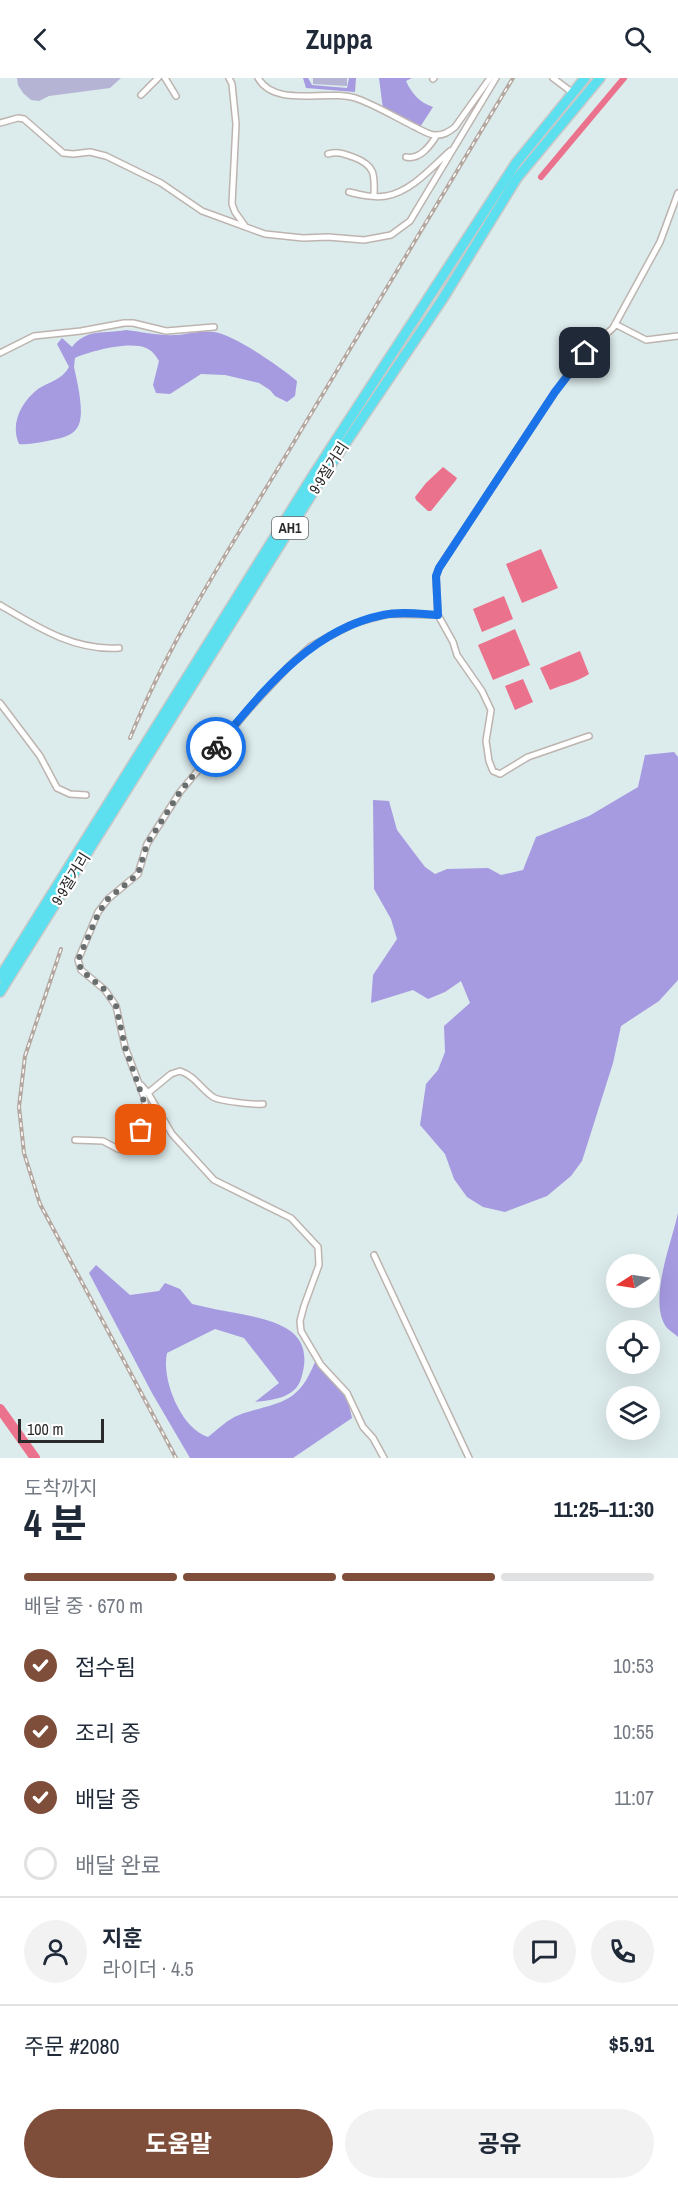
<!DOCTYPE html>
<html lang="ko">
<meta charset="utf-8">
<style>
:root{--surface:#fff;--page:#f2f2f3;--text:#1f2937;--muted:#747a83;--line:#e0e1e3;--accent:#7f4e3b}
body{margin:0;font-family:"Archivo Narrow","Noto Sans KR",sans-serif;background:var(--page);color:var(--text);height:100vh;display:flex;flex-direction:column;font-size:22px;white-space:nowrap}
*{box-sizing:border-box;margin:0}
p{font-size:20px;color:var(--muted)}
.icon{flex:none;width:33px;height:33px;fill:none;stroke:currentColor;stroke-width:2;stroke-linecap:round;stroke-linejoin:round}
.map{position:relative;height:1380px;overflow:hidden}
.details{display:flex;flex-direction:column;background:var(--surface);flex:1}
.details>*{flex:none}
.needle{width:39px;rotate:258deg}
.controls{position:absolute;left:606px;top:1176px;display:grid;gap:12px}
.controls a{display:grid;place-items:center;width:54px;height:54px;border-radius:50%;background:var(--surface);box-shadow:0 6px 24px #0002;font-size:30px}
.scale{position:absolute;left:18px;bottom:15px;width:86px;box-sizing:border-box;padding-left:6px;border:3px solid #2a2a2a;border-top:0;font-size:16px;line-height:21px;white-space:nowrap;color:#2a2a2a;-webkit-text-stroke:4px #fff;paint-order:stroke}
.pin{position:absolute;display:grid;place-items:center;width:51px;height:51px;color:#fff;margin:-26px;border-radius:12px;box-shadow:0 3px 9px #0006}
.courier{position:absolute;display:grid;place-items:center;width:60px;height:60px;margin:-30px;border:4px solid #1a73e8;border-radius:50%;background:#fff;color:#222;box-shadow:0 2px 8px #0007}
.headline em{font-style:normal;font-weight:700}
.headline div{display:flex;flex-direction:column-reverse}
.headline{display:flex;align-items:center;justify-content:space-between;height:102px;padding:0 24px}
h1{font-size:39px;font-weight:700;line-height:45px}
.bar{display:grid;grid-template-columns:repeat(4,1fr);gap:9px 6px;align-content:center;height:72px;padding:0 24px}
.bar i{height:8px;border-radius:4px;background:var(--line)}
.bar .current{background:var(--accent)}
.bar p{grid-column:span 4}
.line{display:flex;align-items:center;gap:15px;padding:0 24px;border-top:2px solid var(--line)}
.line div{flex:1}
.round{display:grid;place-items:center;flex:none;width:63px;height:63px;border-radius:32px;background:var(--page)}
ol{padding:0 24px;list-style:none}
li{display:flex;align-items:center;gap:18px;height:66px}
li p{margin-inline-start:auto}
li .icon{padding:6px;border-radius:50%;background:var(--accent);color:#fff;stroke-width:4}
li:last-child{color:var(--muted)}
li i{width:33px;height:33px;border:3px solid var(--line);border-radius:50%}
.cta{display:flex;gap:12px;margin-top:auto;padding:12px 24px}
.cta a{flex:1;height:69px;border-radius:36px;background:var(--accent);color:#fff;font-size:24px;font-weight:700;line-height:69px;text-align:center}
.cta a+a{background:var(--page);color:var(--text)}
header{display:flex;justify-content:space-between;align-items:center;height:78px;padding:0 24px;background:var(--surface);font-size:27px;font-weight:700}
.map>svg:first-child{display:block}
.green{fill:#a69ae1}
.cemetery{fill:#b5b4d5}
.water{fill:#eb728d}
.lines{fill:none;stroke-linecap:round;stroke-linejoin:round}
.canal{stroke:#eb728d;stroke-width:6}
.river{stroke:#eb728d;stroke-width:10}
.minor-casing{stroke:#bdb4b0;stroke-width:8}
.trunk-casing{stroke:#c8c8c8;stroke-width:12}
.minor{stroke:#fff;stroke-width:5}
.trunk{stroke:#5ce0ef;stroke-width:9}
.rail-casing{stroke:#b4a79f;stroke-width:4}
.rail{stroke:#fff;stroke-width:1.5;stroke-dasharray:4.5;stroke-linecap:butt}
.done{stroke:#686e6e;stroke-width:6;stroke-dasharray:0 10.8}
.route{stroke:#1a73e8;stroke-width:8}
.labels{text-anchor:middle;stroke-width:4.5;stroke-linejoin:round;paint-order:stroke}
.shield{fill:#fff;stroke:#6a6a6a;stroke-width:1.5}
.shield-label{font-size:14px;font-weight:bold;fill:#2a2a2a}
.street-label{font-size:15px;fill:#2a2a2a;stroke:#fff}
</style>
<header><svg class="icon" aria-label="back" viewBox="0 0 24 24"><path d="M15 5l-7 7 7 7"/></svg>Zuppa<svg class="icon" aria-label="search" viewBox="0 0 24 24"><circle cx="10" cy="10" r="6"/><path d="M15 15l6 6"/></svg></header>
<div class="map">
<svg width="678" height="1380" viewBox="0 0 678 1380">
<rect width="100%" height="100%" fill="#dcebec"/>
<path class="green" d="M 303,0 L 308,0 L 312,7 L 347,10 L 349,0 L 356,0 L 355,14 L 306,10 Z
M 379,0 L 412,0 L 406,3 C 412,16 419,24 433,29 L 420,49 L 383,31 Z
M 126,252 C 143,254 159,258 177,257 C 188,256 202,252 214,254 C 235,257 280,289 297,303 L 295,318 L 287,324 L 275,318 L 270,312 L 259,305 L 225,297 L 201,296 L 170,316 L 156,315 L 153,307 L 159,283 C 155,277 153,273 146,270 C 129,263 91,273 75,280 L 74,289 C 77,303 86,338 77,350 C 72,358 61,360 52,362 C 41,364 30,367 19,366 C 10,346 21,324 38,311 C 49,304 63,301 69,289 L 57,266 L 62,260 L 72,269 C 87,250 104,256 126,252 Z
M 674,674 L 678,679 L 678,902 L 659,923 L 621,948 L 613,985 L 582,1083 L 571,1098 L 547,1118 L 505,1134 L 483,1129 L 467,1119 L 454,1101 L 445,1076 L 420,1047 L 426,1006 L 438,992 L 445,974 L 444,948 L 470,925 L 461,903 L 445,914 L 428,921 L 413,912 L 371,925 L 373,897 L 397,861 L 391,841 L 374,811 L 373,722 L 389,723 L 397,752 L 425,789 L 435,796 L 447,791 L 488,790 L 501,797 L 523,792 L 536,759 L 589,738 L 638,709 L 645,677 Z
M 678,1135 L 678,1259 C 675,1256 670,1253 667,1250 C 647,1224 672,1164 678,1135 Z
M 96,1187 L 130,1217 L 159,1213 L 165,1205 L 180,1211 L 192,1226 C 208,1230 225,1233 241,1236 C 279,1244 316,1253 301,1301 C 295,1320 273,1322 255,1324 L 279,1305 L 244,1260 L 215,1251 L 167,1275 C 161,1301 181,1351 208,1359 C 217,1352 228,1341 239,1337 C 278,1323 297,1329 315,1284 L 347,1319 L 352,1340 L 293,1380 L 190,1380 L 152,1315 L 89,1195 Z"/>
<path class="cemetery" d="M 17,0 L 121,0 L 110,10 L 49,18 L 39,23 L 31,22 L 23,15 L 18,7 Z
M 313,0 L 347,0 L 347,8 L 313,6 Z"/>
<path class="water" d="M 443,389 L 457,400 L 456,402 L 431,433 L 428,433 L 416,422 L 415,419 L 426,405 Z
M 541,471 L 558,510 L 522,525 L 506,486 Z
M 504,518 L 513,541 L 482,554 L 473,531 Z
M 515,551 L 530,587 L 493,602 L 478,567 Z
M 580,573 L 589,596 C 577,604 564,606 550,612 L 540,590 Z
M 523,601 L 533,624 L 515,632 L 505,608 Z"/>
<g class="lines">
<path class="canal" d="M 541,99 L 624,0"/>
<path class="river" d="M 0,1331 L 35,1380"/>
<g class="minor-casing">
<path id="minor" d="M 165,0 L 176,18
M 229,0 L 232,6 L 236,46 L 232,126 L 235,134 L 245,148
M 258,0 C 276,31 328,10 358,21 C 377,28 395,39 413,48 C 420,51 427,56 434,57 C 443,58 449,54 455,49 L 490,0
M 553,0 L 573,15
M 433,1 L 434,0
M 141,17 L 158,0
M 0,45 L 18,40 L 24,41 L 63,75 L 73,76 L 90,74 L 106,78 L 161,105 L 202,133 L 265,156 L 303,160 L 328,159 L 364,162 L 391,157 L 410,143 L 496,0
M 328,76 C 338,73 344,76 353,79 C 375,87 375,96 374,118
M 406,79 C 420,82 430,68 437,57
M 349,114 C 361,117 373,120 386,118 C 411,114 432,89 450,73
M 615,246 L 646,262 L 678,258
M 0,275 L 34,258 L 81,253 L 124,245 L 133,245 L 166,253 L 214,249
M 0,527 C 37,549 74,573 119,570
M 0,625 L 40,678 L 57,710 L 70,716 L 86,717
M 589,658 L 528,679 L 500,696 L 493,693 L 489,683 L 486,663 L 491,632 L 482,613 L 457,577 L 453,564 L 438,537 L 436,499 L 439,490 L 555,314 L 585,275 L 613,250 L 660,164 L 678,115
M 141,1007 L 148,1015 L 172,1056 L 214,1102 L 291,1140 L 318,1169 L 319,1187 L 304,1228 L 300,1243 L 301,1253 L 321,1287 L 347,1315 L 363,1349 L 373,1360 L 384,1380
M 148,1015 L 171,996 L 180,993 C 195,998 201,1011 213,1019 C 218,1023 256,1027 263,1026
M 75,1062 L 103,1063 L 118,1071 L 126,1072 L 136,1063 L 146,1042 L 147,1037 L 144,1019 L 125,969 L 116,928 L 105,912 L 81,892 L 78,882 L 98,834 L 108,821 L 138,796 L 147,766 L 180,714 L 250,630 L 290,587 L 311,568 L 355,545 L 389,536 L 438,537
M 374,1177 L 469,1380"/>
</g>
<g class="trunk-casing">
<path id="trunk" d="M 0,899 L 314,396 L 516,85 L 585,0
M 0,914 L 320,403 L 442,222 L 517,100 L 600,0"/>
</g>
<use href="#minor" class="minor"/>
<use href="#trunk" class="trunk"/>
<g class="rail-casing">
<path id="rail" d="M 130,660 C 171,559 232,467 288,374 C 363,249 438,124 513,0
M 61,871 L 25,978 L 19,1029 L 24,1075 L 40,1126 L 176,1380"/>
</g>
<use href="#rail" class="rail"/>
</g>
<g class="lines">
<path class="done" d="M 141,1052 L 146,1042 L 147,1032 L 125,969 L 116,928 L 105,912 L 81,892 L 78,882 L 99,834 L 108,821 L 138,796 L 147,766 L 180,714 L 216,669"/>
<path class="route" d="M 216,669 C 262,615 309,552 383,537 C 400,533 421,536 438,537 L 436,498 L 439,490 L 555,314 L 585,275"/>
</g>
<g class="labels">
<rect class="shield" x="272" y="439" width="36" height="22" rx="4.5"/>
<g class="shield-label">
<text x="290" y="455">AH1</text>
</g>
<g class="street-label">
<text transform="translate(329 390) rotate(-57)" y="5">9·9절거리</text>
<text transform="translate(71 801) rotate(-58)" y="5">9·9절거리</text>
</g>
</g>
</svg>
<div class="controls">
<a><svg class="needle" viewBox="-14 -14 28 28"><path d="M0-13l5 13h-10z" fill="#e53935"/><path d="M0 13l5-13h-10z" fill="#747a83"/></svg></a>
<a><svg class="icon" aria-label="locate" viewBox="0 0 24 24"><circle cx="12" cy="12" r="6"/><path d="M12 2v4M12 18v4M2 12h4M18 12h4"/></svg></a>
<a><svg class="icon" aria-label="layers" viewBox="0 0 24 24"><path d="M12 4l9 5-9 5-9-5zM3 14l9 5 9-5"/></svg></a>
</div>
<div class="scale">100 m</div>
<div class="pin" style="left:141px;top:1052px;background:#ea580c"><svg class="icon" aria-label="bag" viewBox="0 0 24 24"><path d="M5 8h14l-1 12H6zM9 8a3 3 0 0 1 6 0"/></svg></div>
<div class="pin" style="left:585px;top:275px;background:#1f2937"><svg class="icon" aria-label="home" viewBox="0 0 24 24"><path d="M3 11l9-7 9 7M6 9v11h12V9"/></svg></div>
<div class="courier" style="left:216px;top:669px"><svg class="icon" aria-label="bike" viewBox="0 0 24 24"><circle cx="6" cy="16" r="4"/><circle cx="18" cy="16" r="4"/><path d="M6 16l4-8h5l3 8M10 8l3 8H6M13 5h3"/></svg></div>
</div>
<section class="details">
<div class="headline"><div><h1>4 분</h1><p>도착까지</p></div><em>11:25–11:30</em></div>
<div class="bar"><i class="current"></i><i class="current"></i><i class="current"></i><i></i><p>배달 중 · 670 m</p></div>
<ol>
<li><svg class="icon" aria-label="check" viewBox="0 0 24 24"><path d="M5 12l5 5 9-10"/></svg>접수됨<p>10:53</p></li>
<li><svg class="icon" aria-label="check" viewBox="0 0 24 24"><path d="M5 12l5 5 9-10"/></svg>조리 중<p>10:55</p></li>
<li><svg class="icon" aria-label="check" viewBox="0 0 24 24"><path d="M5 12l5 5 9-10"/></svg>배달 중<p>11:07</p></li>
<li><i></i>배달 완료</li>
</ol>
<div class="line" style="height:108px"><a class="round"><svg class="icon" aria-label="person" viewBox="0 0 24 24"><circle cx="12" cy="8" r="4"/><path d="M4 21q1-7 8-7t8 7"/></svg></a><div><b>지훈</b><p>라이더 · 4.5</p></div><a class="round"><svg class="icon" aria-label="chat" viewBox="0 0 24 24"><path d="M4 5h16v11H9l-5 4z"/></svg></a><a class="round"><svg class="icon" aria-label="phone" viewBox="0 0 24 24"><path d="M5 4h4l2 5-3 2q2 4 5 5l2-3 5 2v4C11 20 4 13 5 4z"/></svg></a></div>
<div class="line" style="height:78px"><div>주문 #2080</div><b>$5.91</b></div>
<div class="cta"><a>도움말</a><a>공유</a></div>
</section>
